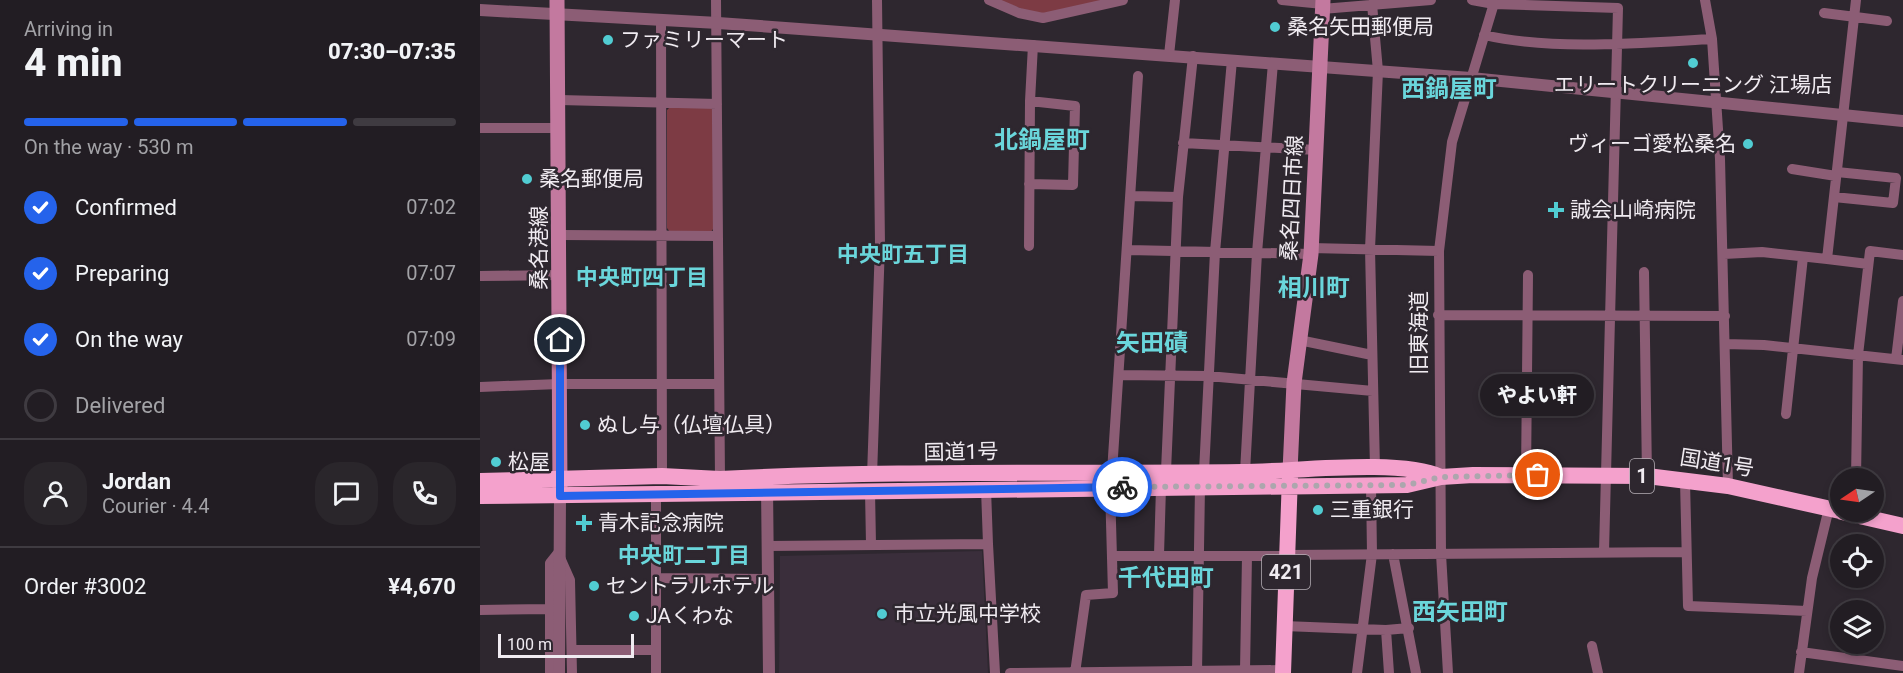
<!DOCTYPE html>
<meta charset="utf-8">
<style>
:root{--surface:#221d23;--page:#2a262b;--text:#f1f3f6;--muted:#a2a2a6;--line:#3f3b41;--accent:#2563eb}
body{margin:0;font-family:Roboto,"Noto Sans JP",sans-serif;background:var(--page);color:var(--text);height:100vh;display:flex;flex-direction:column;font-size:22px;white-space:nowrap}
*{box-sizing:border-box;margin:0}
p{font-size:20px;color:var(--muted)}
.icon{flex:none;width:33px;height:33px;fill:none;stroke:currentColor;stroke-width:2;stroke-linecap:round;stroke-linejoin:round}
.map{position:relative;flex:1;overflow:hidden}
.panel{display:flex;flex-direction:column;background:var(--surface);width:480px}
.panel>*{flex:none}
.needle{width:39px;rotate:257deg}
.controls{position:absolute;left:1350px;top:468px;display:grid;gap:12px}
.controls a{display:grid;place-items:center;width:54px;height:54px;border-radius:50%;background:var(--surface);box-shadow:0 3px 9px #0003,0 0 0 2px var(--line);font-size:30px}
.scale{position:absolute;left:18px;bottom:15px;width:136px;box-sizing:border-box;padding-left:6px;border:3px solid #f0ebf1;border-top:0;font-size:16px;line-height:21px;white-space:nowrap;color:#f0ebf1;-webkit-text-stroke:4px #2e272f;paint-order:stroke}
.pin{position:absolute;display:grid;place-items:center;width:51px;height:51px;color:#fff;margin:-26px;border:3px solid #fff;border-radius:50%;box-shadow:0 2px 6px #0007}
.courier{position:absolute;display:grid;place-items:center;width:60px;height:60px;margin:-30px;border:4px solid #2563eb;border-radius:50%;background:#fff;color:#222;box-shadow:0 2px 8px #0007}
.bubble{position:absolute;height:42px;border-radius:21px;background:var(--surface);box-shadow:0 3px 9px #0003,0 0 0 2px var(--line);font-size:20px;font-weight:800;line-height:42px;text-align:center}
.summary em{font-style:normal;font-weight:800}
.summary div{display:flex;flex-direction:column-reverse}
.summary{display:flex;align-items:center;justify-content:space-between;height:102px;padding:0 24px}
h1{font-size:39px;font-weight:800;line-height:45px}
.bar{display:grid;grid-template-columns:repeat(4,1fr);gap:9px 6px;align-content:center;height:72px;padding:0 24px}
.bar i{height:8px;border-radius:4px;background:var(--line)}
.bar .active{background:var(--accent)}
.bar p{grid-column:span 4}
.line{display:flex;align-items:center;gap:15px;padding:0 24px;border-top:2px solid var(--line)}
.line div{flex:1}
.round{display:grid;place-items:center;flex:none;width:63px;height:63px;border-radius:24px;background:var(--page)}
ol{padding:0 24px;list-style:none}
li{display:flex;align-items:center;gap:18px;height:66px}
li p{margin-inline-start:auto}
li .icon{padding:6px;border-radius:50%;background:var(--accent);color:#fff;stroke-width:4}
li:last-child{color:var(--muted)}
li i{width:33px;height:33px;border:3px solid var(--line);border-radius:50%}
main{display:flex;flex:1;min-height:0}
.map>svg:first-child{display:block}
.built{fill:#3a2e3b}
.green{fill:#7d3b44}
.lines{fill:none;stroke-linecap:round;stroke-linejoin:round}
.minor{stroke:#8c5d75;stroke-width:10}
.tertiary{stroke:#8c5d75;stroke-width:12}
.secondary{stroke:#c3799f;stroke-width:15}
.trunk{stroke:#f4a1cc;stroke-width:16}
.done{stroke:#aca6ad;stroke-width:6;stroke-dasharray:0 10.8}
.route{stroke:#2563eb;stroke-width:8}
.poi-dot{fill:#51ccd2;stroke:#2e272f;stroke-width:2}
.labels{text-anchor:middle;stroke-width:5;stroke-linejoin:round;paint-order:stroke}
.shield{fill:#2e272f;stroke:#b6b0b7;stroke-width:1.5}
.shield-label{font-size:20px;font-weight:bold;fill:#f0ebf1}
.poi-label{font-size:21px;fill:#f0ebf1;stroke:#2e272f;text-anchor:start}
.street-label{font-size:21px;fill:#f0ebf1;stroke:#2e272f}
.neighbourhood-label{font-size:22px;font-weight:bold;fill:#6ad6db;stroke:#2e272f}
.quarter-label{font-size:24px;font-weight:bold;fill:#6ad6db;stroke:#2e272f}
</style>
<main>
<section class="panel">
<div class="summary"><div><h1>4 min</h1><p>Arriving in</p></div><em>07:30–07:35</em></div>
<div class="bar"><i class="active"></i><i class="active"></i><i class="active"></i><i></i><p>On the way · 530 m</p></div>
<ol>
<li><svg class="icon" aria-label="check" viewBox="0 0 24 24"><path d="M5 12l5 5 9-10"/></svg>Confirmed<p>07:02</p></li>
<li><svg class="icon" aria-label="check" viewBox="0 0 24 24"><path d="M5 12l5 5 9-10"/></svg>Preparing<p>07:07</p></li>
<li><svg class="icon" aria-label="check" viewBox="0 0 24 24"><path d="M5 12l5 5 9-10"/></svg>On the way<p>07:09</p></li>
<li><i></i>Delivered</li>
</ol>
<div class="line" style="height:108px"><a class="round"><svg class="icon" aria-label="person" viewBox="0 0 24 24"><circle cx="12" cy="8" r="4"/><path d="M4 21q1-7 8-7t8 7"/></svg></a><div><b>Jordan</b><p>Courier · 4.4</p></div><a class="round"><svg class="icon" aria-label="chat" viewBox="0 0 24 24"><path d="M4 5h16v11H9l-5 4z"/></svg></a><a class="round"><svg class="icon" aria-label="phone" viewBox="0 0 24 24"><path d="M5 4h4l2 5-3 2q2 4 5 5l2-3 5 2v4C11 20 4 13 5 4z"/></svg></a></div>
<div class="line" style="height:78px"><div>Order #3002</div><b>¥4,670</b></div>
</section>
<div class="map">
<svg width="1423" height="673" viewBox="0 0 1423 673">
<rect width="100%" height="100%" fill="#2e272f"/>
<path class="built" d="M 502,551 L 508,673 L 299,673 L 300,556 Z"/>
<path class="green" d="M 518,0 L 624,0 L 564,14 L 550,12 Z
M 190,107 L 231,107 L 233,111 L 233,229 L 231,232 L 190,232 L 187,228 L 187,110 Z"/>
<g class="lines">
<path class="minor" d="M 236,0 L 240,479
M 509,0 L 539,13 L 563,18 L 643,0
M 802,0 L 843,4
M 992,0 L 1014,4 L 1138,8 L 1124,552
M 1225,0 L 1232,39 L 1240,159 L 1248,486
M 892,4 L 898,71 L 890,249 L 895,468
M 842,9 L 951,0
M 1344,13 L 1407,21
M 181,19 L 182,476
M 1004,35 C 1073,51 1161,43 1232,39
M 689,55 L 695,0
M 80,100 L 237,104
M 0,128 L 80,128
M 703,143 L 837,150
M 1312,169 L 1356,176
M 549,184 L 593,185 L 595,106 L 550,101 L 553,45
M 652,196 L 698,197
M 1354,197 L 1413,203 L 1416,178 L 1357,172
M 81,235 L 238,236
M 549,246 L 550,101
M 831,248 L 959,251
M 649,250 L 831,254
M 1244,254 L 1282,252 L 1347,259 L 1376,0
M 1347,259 L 1388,264
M 1164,272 L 1167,476
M 0,276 L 80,275
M 958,315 L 1245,316
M 819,340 L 892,355
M 1245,344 L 1284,345 L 1423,360
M 1416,359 L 1423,301
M 639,375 L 728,376 L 893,391
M 0,387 L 79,384 L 239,384
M 1306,414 L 1323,257
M 686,471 L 698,197 L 713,56
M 632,472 L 658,76
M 724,472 L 735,252 L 752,60
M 765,472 L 777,253 L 793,63
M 1046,475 L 1048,275
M 392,476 L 400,244 L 397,0
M 1376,478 L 1378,355 L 1390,251 L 1423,255
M 1205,481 L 1208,606 L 1327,611
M 506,489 L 508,544
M 390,491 L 391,544
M 287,546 L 508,544 L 515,673
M 913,554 L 936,673
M 679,555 L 681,487
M 807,555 L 1205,552
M 632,556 L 807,556
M 177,578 L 288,579
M 0,610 L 70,609
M 804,626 L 906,630 L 909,673
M 906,630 L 929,628
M 1112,646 L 1118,673
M 92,650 L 176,650
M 1321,652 L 1423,666
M 765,670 L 767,556
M 70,673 L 70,563 L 78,553 L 90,580 L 92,673
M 176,673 L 176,493
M 530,673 L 803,670
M 595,673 L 606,595 L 633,593 L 630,487
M 717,673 L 720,487
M 877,673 L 892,554 L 891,485
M 968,673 L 961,554 L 959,251 L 972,142 L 1015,0
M 1319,673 L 1332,578 L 1349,508"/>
<path class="tertiary" d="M 0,10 L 238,23 L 991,78 L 1423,121
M 287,487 L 289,673
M 79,673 L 80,496"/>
<path class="secondary" d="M 77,0 L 80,489
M 810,471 L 814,383 L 831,254 L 843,0"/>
<path class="trunk" d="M 0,481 L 182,476 L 240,479 C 414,470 588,474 762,472 C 812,472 918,458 961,477
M 0,496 L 927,485 L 961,477 L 993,475 L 1167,476 L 1248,486 L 1360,511
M 1362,512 L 1423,526
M 803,673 L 810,476"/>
</g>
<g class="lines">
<path class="done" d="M 642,487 L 927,485 L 961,477 L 1058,475"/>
<path class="route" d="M 80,340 L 80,496 L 642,487"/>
</g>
<g class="poi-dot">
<circle cx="795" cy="27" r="6"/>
<circle cx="128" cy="40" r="6"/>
<circle cx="1213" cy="63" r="6"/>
<circle cx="1268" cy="144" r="6"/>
<circle cx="47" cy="179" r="6"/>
<path d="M1073 201h6v6h6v6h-6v6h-6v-6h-6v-6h6z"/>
<circle cx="105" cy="425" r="6"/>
<circle cx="16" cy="462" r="6"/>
<circle cx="838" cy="510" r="6"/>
<path d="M101 514h6v6h6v6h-6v6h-6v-6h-6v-6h6z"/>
<circle cx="114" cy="586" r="6"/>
<circle cx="402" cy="614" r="6"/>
<circle cx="154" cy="616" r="6"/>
</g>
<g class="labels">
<g class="shield">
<rect x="1150" y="459" width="24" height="34" rx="4.5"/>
<rect x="782" y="555" width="48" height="34" rx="4.5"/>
</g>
<g class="shield-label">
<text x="1162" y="483">1</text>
<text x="806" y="579">421</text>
</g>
<g class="poi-label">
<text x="807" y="34">桑名矢田郵便局</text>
<text x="140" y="47">ファミリーマート</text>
<text x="1213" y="92" text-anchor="middle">エリートクリーニング 江場店</text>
<text x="1256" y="151" text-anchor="end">ヴィーゴ愛松桑名</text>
<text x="59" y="186">桑名郵便局</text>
<text x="1090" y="217">誠会山崎病院</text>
<text x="117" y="432">ぬし与（仏壇仏具）</text>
<text x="28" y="469">松屋</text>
<text x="850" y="517">三重銀行</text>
<text x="118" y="530">青木記念病院</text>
<text x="126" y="593">セントラルホテル</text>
<text x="414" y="621">市立光風中学校</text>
<text x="166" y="623">JAくわな</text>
</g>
<g class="street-label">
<text transform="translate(812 198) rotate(-87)" y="7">桑名四日市線</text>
<text transform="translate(59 248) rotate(-90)" y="7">桑名港線</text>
<text transform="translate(939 333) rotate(-90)" y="7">旧東海道</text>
<text transform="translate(481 452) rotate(-1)" y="7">国道1号</text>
<text transform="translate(1237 463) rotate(9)" y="7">国道1号</text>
</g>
<g class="neighbourhood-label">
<text x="423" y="262">中央町五丁目</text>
<text x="162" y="285">中央町四丁目</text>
<text x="204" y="563">中央町二丁目</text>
</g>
<g class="quarter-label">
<text x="969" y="97">西鍋屋町</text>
<text x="562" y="148">北鍋屋町</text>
<text x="834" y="296">相川町</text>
<text x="672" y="351">矢田磧</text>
<text x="686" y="586">千代田町</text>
<text x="980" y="620">西矢田町</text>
</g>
</g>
</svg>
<div class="controls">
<a><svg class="needle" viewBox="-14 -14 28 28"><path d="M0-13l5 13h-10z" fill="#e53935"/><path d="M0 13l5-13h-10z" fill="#a2a2a6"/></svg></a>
<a><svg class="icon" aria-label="locate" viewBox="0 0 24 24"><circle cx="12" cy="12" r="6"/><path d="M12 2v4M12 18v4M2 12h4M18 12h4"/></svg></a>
<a><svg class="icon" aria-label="layers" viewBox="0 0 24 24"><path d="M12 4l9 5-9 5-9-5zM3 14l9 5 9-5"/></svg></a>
</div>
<div class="scale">100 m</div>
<div class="pin" style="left:1058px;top:475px;background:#ea580c"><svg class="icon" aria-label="bag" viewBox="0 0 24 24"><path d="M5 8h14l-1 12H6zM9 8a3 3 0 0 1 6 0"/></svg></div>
<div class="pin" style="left:80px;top:340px;background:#1f2937"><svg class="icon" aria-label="home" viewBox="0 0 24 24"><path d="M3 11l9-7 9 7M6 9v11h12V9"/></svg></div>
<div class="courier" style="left:642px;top:487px"><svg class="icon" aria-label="bike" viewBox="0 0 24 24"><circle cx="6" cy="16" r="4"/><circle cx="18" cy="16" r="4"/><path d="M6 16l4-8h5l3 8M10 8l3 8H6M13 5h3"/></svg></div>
<div class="bubble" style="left:1000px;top:374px;width:114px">やよい軒</div>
</div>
</main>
